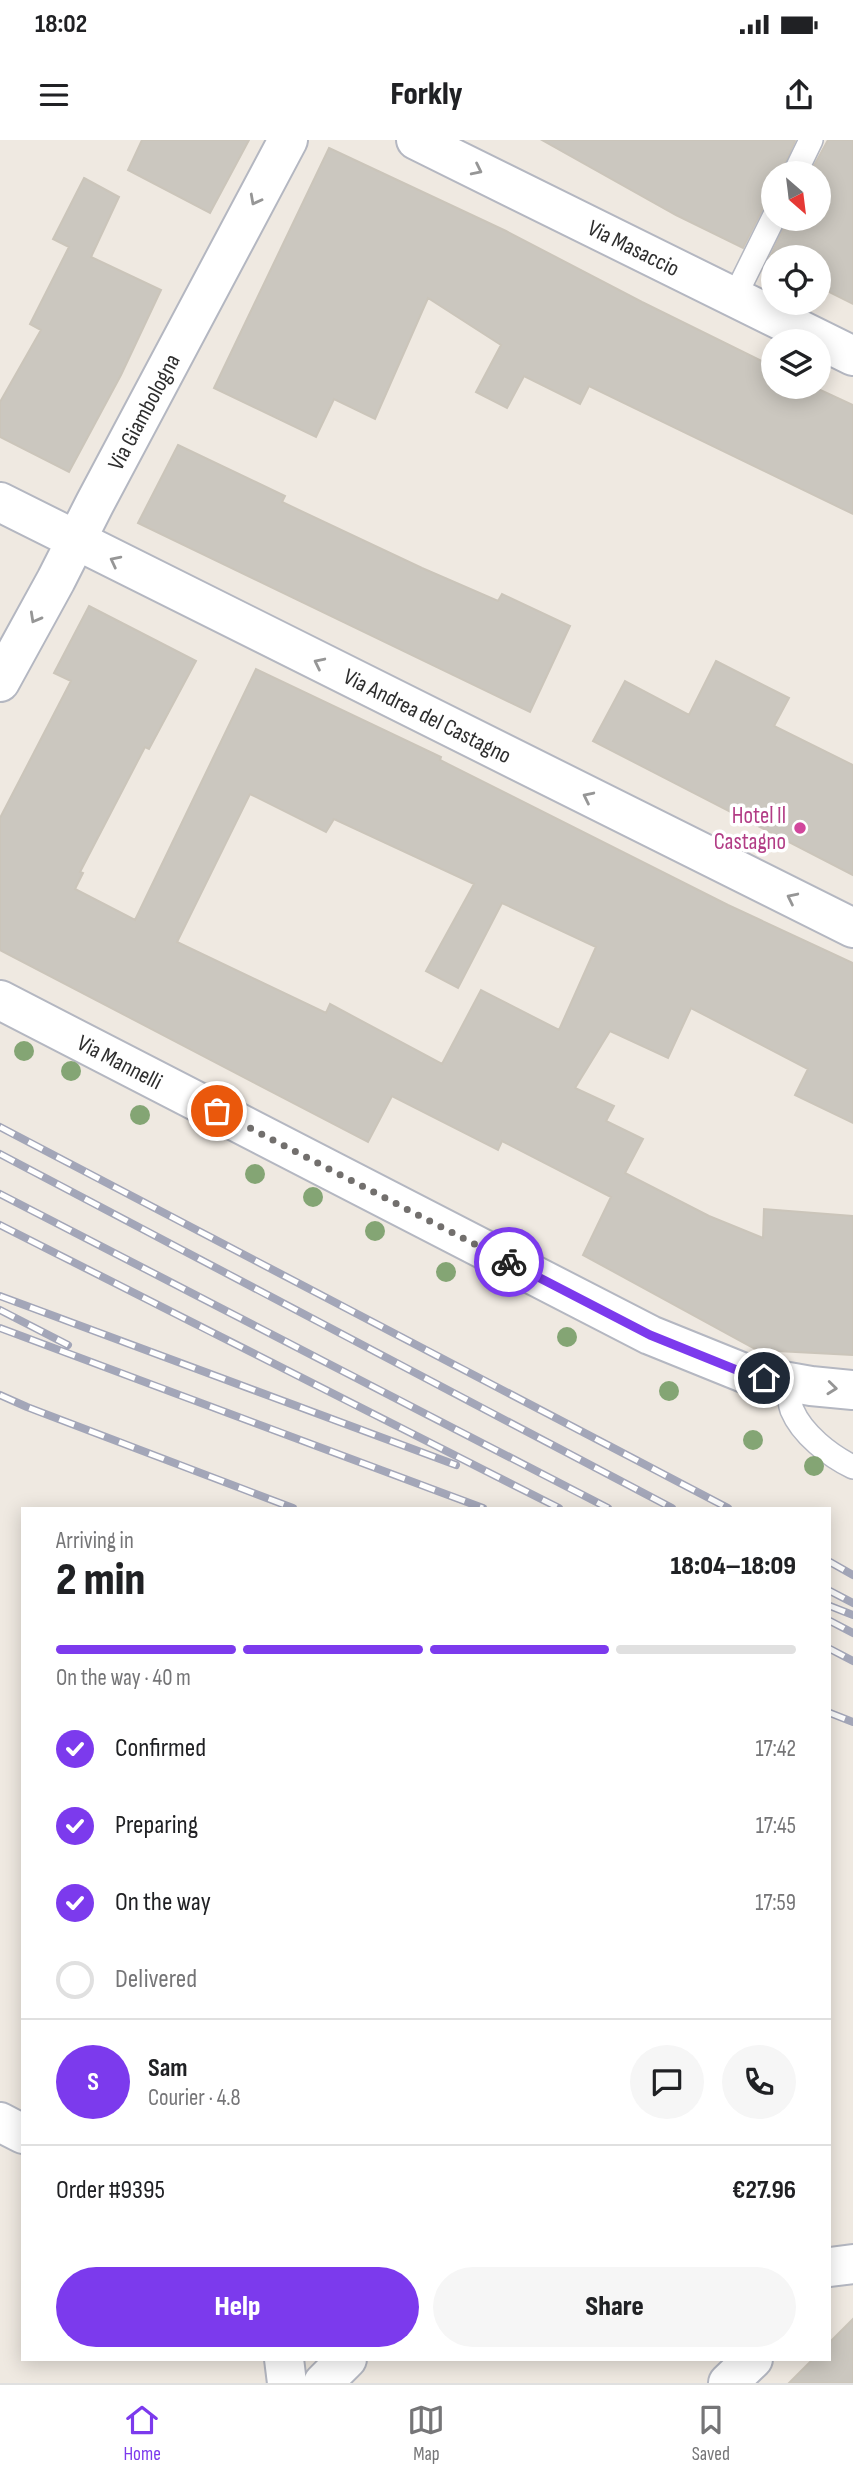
<!DOCTYPE html>
<meta charset="utf-8">
<style>
:root{--surface:#fff;--page:#f6f6f6;--text:#202124;--muted:#757577;--line:#e0e0e0;--accent:#7c3aed}
body{margin:0;font-family:"Sofia Sans Condensed",sans-serif;background:var(--page);color:var(--text);height:100vh;display:flex;flex-direction:column;font-size:26px;white-space:nowrap}
*{box-sizing:border-box;margin:0}
p{font-size:23px;color:var(--muted)}
.icon{flex:none;width:38px;height:38px;fill:none;stroke:currentColor;stroke-width:2;stroke-linecap:round;stroke-linejoin:round}
.map{position:relative;flex:1;overflow:hidden}
.drawer{position:absolute;left:21px;top:1367px;width:810px;height:854px;display:flex;flex-direction:column;background:var(--surface);border-radius:0px;box-shadow:0 4px 18px #0003}
.drawer>*{flex:none}
.needle{width:46px;rotate:152deg}
.fabs{position:absolute;left:761px;top:21px;display:grid;gap:14px}
.fabs a{display:grid;place-items:center;width:70px;height:70px;border-radius:50%;background:var(--surface);box-shadow:0 4px 18px #0003;font-size:35px}
.pin{position:absolute;display:grid;place-items:center;width:60px;height:60px;color:#fff;margin:-30px;border:4px solid #fff;border-radius:50%;box-shadow:0 2px 7px #0007}
.courier{position:absolute;display:grid;place-items:center;width:70px;height:70px;margin:-35px;border:5px solid #7c3aed;border-radius:50%;background:#fff;color:#222;box-shadow:0 2px 9px #0007}
.summary em{font-style:normal;font-weight:800}
.summary div{display:flex;flex-direction:column-reverse}
.summary{display:flex;align-items:center;justify-content:space-between;height:119px;padding:0 35px}
h1{font-size:46px;font-weight:800;line-height:52px}
.bar{display:grid;grid-template-columns:repeat(4,1fr);gap:10px 7px;align-content:center;height:84px;padding:0 35px}
.bar i{height:9px;border-radius:5px;background:var(--line)}
.bar .on{background:var(--accent)}
.bar p{grid-column:span 4}
.line{display:flex;align-items:center;gap:18px;padding:0 35px;border-top:2px solid var(--line)}
.line div{flex:1}
.round{display:grid;place-items:center;flex:none;width:74px;height:74px;border-radius:37px;background:var(--page)}
ol{padding:0 35px;list-style:none}
li{display:flex;align-items:center;gap:21px;height:77px}
li p{margin-inline-start:auto}
li .icon{padding:7px;border-radius:50%;background:var(--accent);color:#fff;stroke-width:4}
li:last-child{color:var(--muted)}
li i{width:38px;height:38px;border:4px solid var(--line);border-radius:50%}
.action{display:flex;gap:14px;margin-top:auto;padding:14px 35px}
.action a{flex:1;height:80px;border-radius:42px;background:var(--accent);color:#fff;font-size:28px;font-weight:800;line-height:80px;text-align:center}
.action a+a{background:var(--page);color:var(--text)}
.status{display:flex;justify-content:space-between;align-items:center;height:49px;padding:0 35px;background:var(--surface);direction:ltr}
.status svg{height:19px;fill:currentColor}
header{display:flex;justify-content:space-between;align-items:center;height:91px;padding:0 35px;background:var(--surface);font-size:32px;font-weight:800}
.dock{display:flex;justify-content:space-around;align-items:center;height:98px;border-top:2px solid var(--line);background:var(--surface);font-size:19px;color:var(--muted)}
.dock a{display:grid;justify-items:center;gap:4px}
.dock .on{color:var(--accent)}
.map>svg:first-child{display:block}
.building{fill:#cbc7bf;stroke:#cbc5ba;stroke-width:2;fill-rule:evenodd}
.lines{fill:none;stroke-linecap:round;stroke-linejoin:round}
.service-casing{stroke:#b4b7c1;stroke-width:26}
.minor-casing{stroke:#b4b7c1;stroke-width:42}
.tertiary-casing{stroke:#b4b7c1;stroke-width:42}
.service{stroke:#fff;stroke-width:23}
.minor{stroke:#fff;stroke-width:38}
.tertiary{stroke:#fff;stroke-width:38}
.rail-casing{stroke:#a3a6b8;stroke-width:8}
.rail{stroke:#fff;stroke-width:5;stroke-dasharray:16;stroke-linecap:butt}
.tree{fill:#84a574}
.oneway{stroke:#969696}
.done{stroke:#726f6d;stroke-width:7;stroke-dasharray:0 12.6}
.route{stroke:#7c3aed;stroke-width:9}
.hotel-dot{fill:#d1479c;stroke:#fff;stroke-width:2.5}
.labels{text-anchor:middle;stroke-width:7;stroke-linejoin:round;paint-order:stroke}
.street-label{font-size:23px;fill:#2e2e2e;stroke:#fff}
.hotel-label{font-size:23px;fill:#b23c85;stroke:#fff;text-anchor:end}
</style>
<div class="status"><b>18:02</b><svg viewBox="0 0 49 12"><path d="M0 12V9h3v3zM5 12V6h3v6zM10 12V3h3v9zM15 12V0h3v12zM26 1h20v11H26zM47 4h2v5h-2z"/></svg></div>
<header><svg class="icon" aria-label="menu" viewBox="0 0 24 24"><path d="M4 6h16M4 12h16M4 18h16"/></svg>Forkly<svg class="icon" aria-label="share" viewBox="0 0 24 24"><path d="M12 15V3M7 8l5-5 5 5M5 13v7h14v-7"/></svg></header>
<div class="map">
<svg width="853" height="2243" viewBox="0 0 853 2243">
<rect width="100%" height="100%" fill="#efe9e1"/>
<path class="building" d="M 142,0 L 249,0 L 210,73 L 128,30 Z
M 542,0 L 794,0 L 795,1 L 781,33 L 774,33 L 774,63 L 767,65 L 762,70 L 743,108 L 676,75 Z
M 828,0 L 853,0 L 853,164 L 819,147 L 819,117 L 774,117 L 774,124 L 768,121 L 788,79 L 819,79 L 819,33 L 810,33 Z
M 329,8 L 506,91 L 642,162 L 774,227 L 774,247 L 814,247 L 853,265 L 853,374 L 589,246 L 580,264 L 524,236 L 507,268 L 476,252 L 501,205 L 428,158 L 375,279 L 334,259 L 316,297 L 214,248 Z
M 84,38 L 119,57 L 91,117 L 161,150 L 121,235 L 69,332 L 0,297 L 0,262 L 41,190 L 30,184 L 69,107 L 53,99 Z
M 178,305 L 285,356 L 282,362 L 422,428 L 498,461 L 502,454 L 570,486 L 530,572 L 138,383 Z
M 89,466 L 196,521 L 149,609 L 145,607 L 80,732 L 83,733 L 75,749 L 135,780 L 256,529 L 441,617 L 440,620 L 728,765 L 853,823 L 853,983 L 795,955 L 808,929 L 691,868 L 668,918 L 610,891 L 575,948 L 614,966 L 606,981 L 643,999 L 625,1033 L 709,1076 L 763,1098 L 764,1069 L 853,1076 L 853,1215 L 757,1210 L 583,1115 L 611,1057 L 502,1001 L 498,1010 L 392,956 L 368,1002 L 0,810 L 0,678 L 71,541 L 54,533 ZM 250,654 L 326,692 L 334,679 L 474,744 L 426,831 L 458,848 L 502,763 L 596,807 L 559,890 L 481,850 L 442,924 L 330,864 L 326,873 L 177,802 Z
M 716,521 L 789,558 L 774,586 L 853,625 L 853,735 L 593,601 L 625,541 L 689,575 Z
M 853,2179 L 853,2243 L 789,2243 L 813,2219 L 830,2219 L 830,2202 Z"/>
<g class="lines">
<g class="service-casing">
<path id="service" d="M 795,33 L 811,0
M 734,158 L 774,77
M 789,1242 C 789,1251 789,1262 792,1270 C 802,1294 830,1316 853,1327"/>
</g>
<g class="minor-casing">
<g id="minor">
<path id="s1" d="M 416,0 L 853,216"/>
<path id="s2" d="M 0,362 L 853,788"/>
<path id="s3" d="M 0,542 L 56,440 L 95,363 L 288,0"/>
<path id="s4" d="M 0,860 L 650,1195 L 749,1235 L 811,1246 L 853,1250"/>
<path d="M 284,2219 L 287,2243"/>
<path d="M 323,2243 L 347,2219"/>
<path d="M 728,2243 L 753,2219"/>
</g>
</g>
<g class="tertiary-casing">
<path id="tertiary" d="M 0,1982 L 23,1994
M 830,2127 L 853,2124"/>
</g>
<use href="#service" class="service"/>
<use href="#minor" class="minor"/>
<use href="#tertiary" class="tertiary"/>
<g class="rail-casing">
<path id="rail" d="M 0,987 L 728,1368
M 0,1014 L 672,1368
M 0,1054 L 608,1368
M 0,1085 L 559,1368
M 0,1156 L 456,1325
M 0,1170 L 68,1205
M 0,1188 L 483,1368
M 0,1255 L 27,1267 L 293,1368
M 830,1422 L 853,1435
M 830,1451 L 853,1463
M 830,1466 L 853,1475
M 830,1481 L 853,1493
M 830,1509 L 853,1521
M 830,1573 L 853,1582"/>
</g>
<use href="#rail" class="rail"/>
</g>
<g class="tree">
<circle cx="24" cy="911" r="10"/>
<circle cx="71" cy="931" r="10"/>
<circle cx="140" cy="975" r="10"/>
<circle cx="255" cy="1034" r="10"/>
<circle cx="313" cy="1057" r="10"/>
<circle cx="375" cy="1091" r="10"/>
<circle cx="446" cy="1132" r="10"/>
<circle cx="567" cy="1197" r="10"/>
<circle cx="669" cy="1251" r="10"/>
<circle cx="753" cy="1300" r="10"/>
<circle cx="814" cy="1326" r="10"/>
</g>
<defs><path id="oneway-chevron" d="M-2-3.5L2.5 0L-2 3.5" fill="none" stroke-width="1.6" stroke-linecap="round" stroke-linejoin="round" transform="scale(1.75)"/></defs>
<g class="oneway">
<use href="#oneway-chevron" transform="translate(477 30) rotate(26)"/>
<use href="#oneway-chevron" transform="translate(255 60) rotate(118)"/>
<use href="#oneway-chevron" transform="translate(115 421) rotate(-153)"/>
<use href="#oneway-chevron" transform="translate(35 478) rotate(119)"/>
<use href="#oneway-chevron" transform="translate(319 523) rotate(-154)"/>
<use href="#oneway-chevron" transform="translate(588 657) rotate(-154)"/>
<use href="#oneway-chevron" transform="translate(792 758) rotate(-154)"/>
<use href="#oneway-chevron" transform="translate(832 1248) rotate(6)"/>
</g>
<g class="lines">
<path class="done" d="M 217,971 L 509,1122"/>
<path class="route" d="M 509,1122 L 650,1195 L 749,1235 L 764,1238"/>
</g>
<circle class="hotel-dot" cx="800" cy="688" r="7"/>
<g class="labels">
<g class="street-label">
<text dy="8" stroke="none"><textPath href="#s1" startOffset="243">Via Masaccio</textPath></text>
<text dy="8" stroke="none"><textPath href="#s3" startOffset="306">Via Giambologna</textPath></text>
<text dy="8" stroke="none"><textPath href="#s2" startOffset="478">Via Andrea del Castagno</textPath></text>
<text dy="8" stroke="none"><textPath href="#s4" startOffset="135">Via Mannelli</textPath></text>
</g>
<g class="hotel-label">
<text x="786" y="683">Hotel Il<tspan x="786" dy="26">Castagno</tspan></text>
</g>
</g>
</svg>
<div class="fabs">
<a><svg class="needle" viewBox="-14 -14 28 28"><path d="M0-13l5 13h-10z" fill="#e53935"/><path d="M0 13l5-13h-10z" fill="#757577"/></svg></a>
<a><svg class="icon" aria-label="locate" viewBox="0 0 24 24"><circle cx="12" cy="12" r="6"/><path d="M12 2v4M12 18v4M2 12h4M18 12h4"/></svg></a>
<a><svg class="icon" aria-label="layers" viewBox="0 0 24 24"><path d="M12 4l9 5-9 5-9-5zM3 14l9 5 9-5"/></svg></a>
</div>
<div class="pin" style="left:217px;top:971px;background:#ea580c"><svg class="icon" aria-label="bag" viewBox="0 0 24 24"><path d="M5 8h14l-1 12H6zM9 8a3 3 0 0 1 6 0"/></svg></div>
<div class="pin" style="left:764px;top:1238px;background:#1f2937"><svg class="icon" aria-label="home" viewBox="0 0 24 24"><path d="M3 11l9-7 9 7M6 9v11h12V9"/></svg></div>
<div class="courier" style="left:509px;top:1122px"><svg class="icon" aria-label="bike" viewBox="0 0 24 24"><circle cx="6" cy="16" r="4"/><circle cx="18" cy="16" r="4"/><path d="M6 16l4-8h5l3 8M10 8l3 8H6M13 5h3"/></svg></div>
<section class="drawer">
<div class="summary"><div><h1>2 min</h1><p>Arriving in</p></div><em>18:04–18:09</em></div>
<div class="bar"><i class="on"></i><i class="on"></i><i class="on"></i><i></i><p>On the way · 40 m</p></div>
<ol>
<li><svg class="icon" aria-label="check" viewBox="0 0 24 24"><path d="M5 12l5 5 9-10"/></svg>Confirmed<p>17:42</p></li>
<li><svg class="icon" aria-label="check" viewBox="0 0 24 24"><path d="M5 12l5 5 9-10"/></svg>Preparing<p>17:45</p></li>
<li><svg class="icon" aria-label="check" viewBox="0 0 24 24"><path d="M5 12l5 5 9-10"/></svg>On the way<p>17:59</p></li>
<li><i></i>Delivered</li>
</ol>
<div class="line" style="height:126px"><b class="round" style="background:var(--accent);color:#fff">S</b><div><b>Sam</b><p>Courier · 4.8</p></div><a class="round"><svg class="icon" aria-label="chat" viewBox="0 0 24 24"><path d="M4 5h16v11H9l-5 4z"/></svg></a><a class="round"><svg class="icon" aria-label="phone" viewBox="0 0 24 24"><path d="M5 4h4l2 5-3 2q2 4 5 5l2-3 5 2v4C11 20 4 13 5 4z"/></svg></a></div>
<div class="line" style="height:91px"><div>Order #9395</div><b>€27.96</b></div>
<div class="action"><a>Help</a><a>Share</a></div>
</section>
</div>
<nav class="dock">
<a class="on"><svg class="icon" aria-label="home" viewBox="0 0 24 24"><path d="M3 11l9-7 9 7M6 9v11h12V9"/></svg>Home</a>
<a><svg class="icon" aria-label="map" viewBox="0 0 24 24"><path d="M3 6l6-2 6 2 6-2v14l-6 2-6-2-6 2zM9 4v14M15 6v14"/></svg>Map</a>
<a><svg class="icon" aria-label="saved" viewBox="0 0 24 24"><path d="M7 4h10v16l-5-4-5 4z"/></svg>Saved</a>
</nav>
